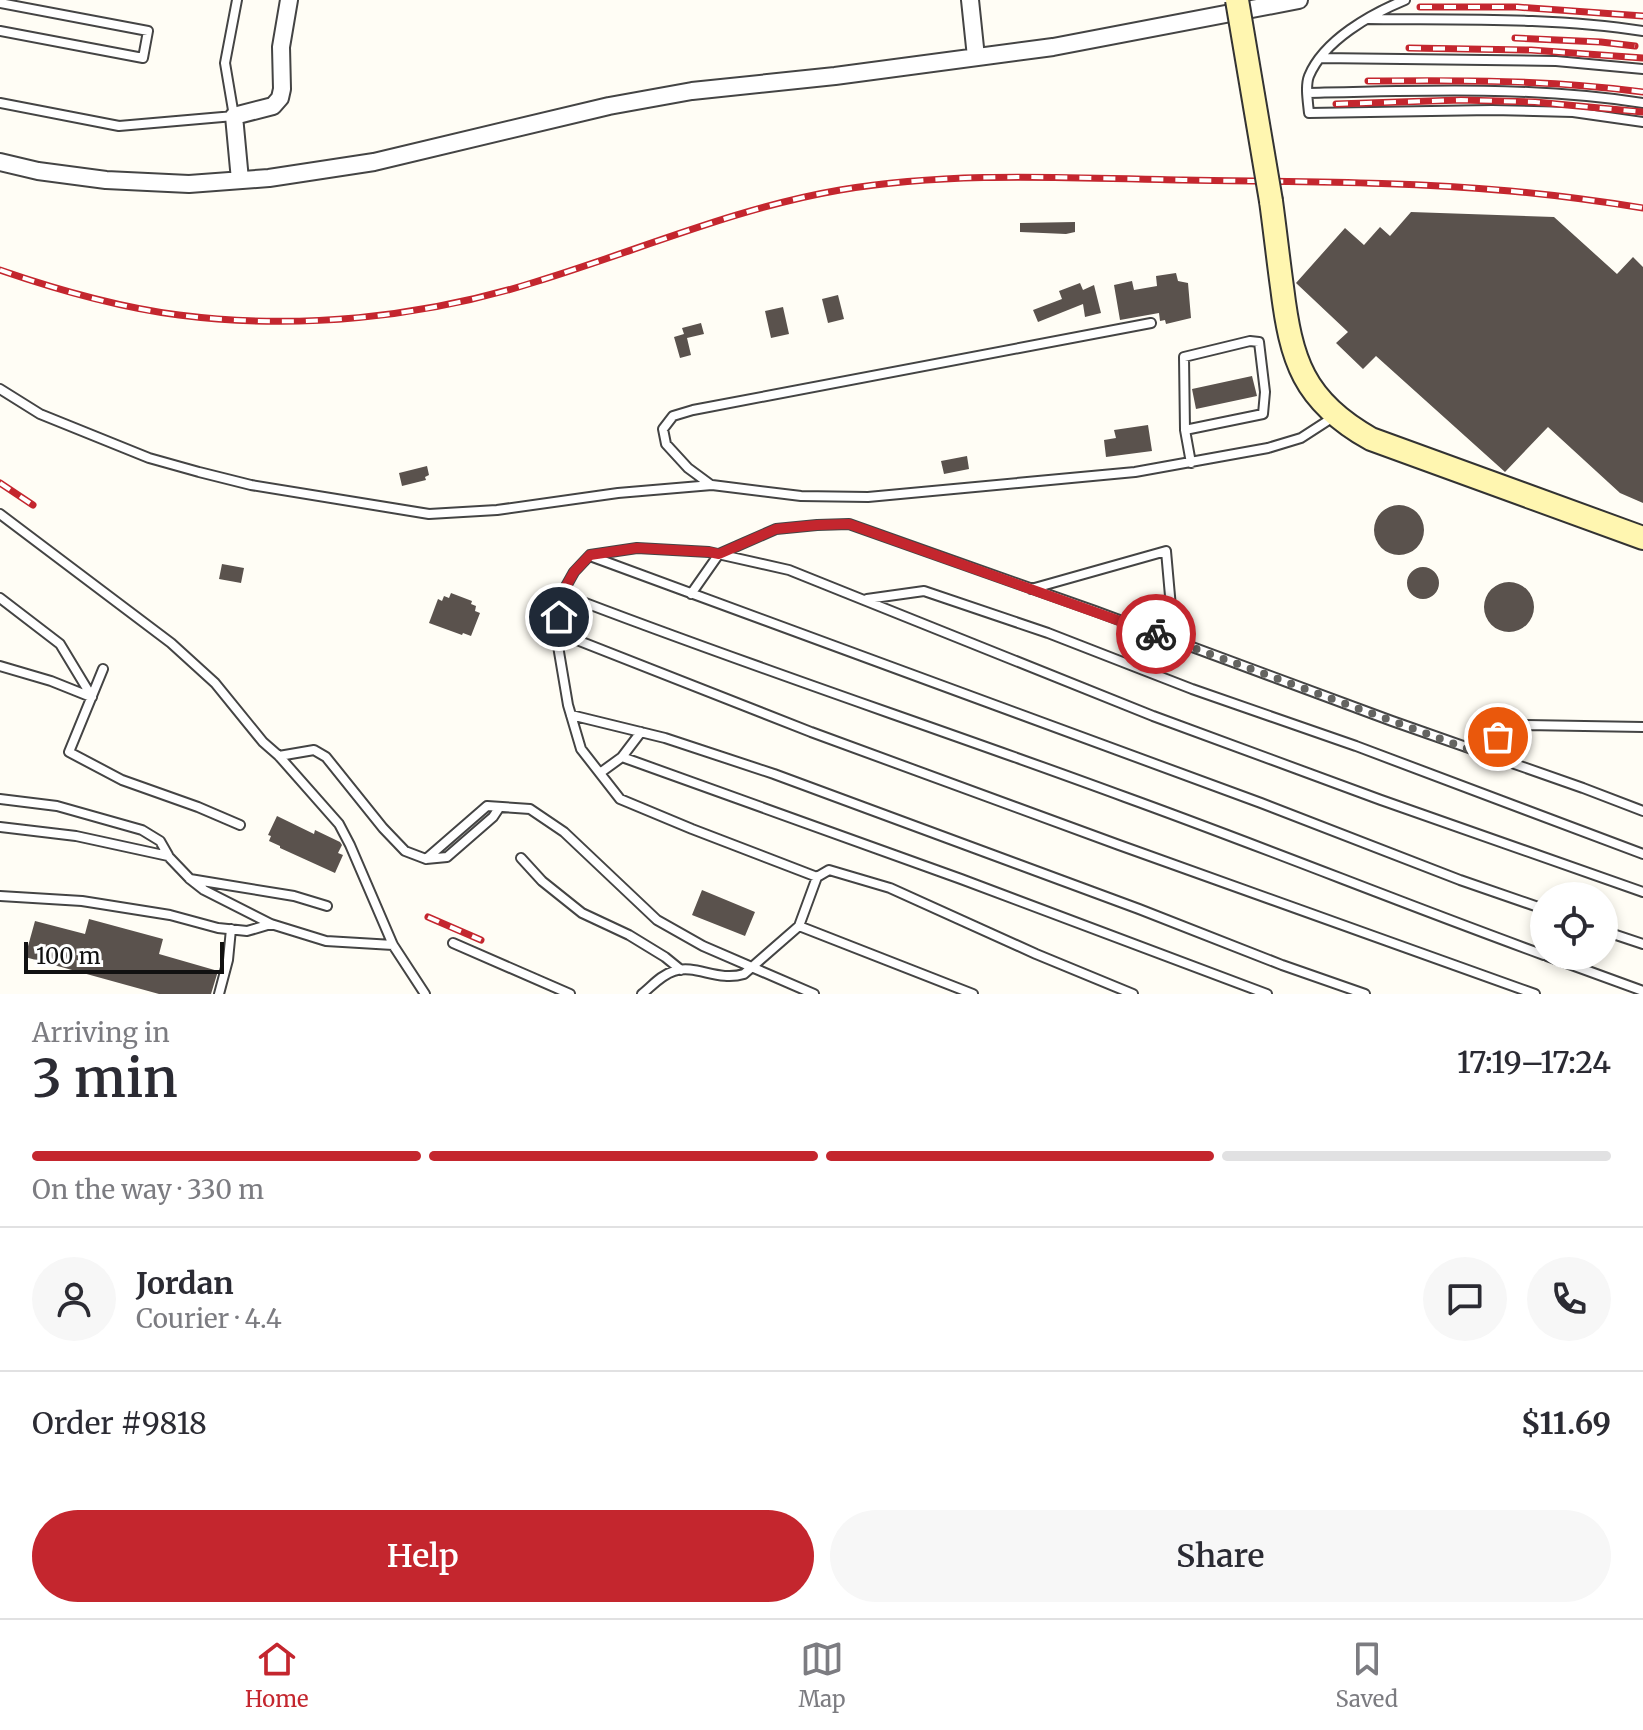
<!DOCTYPE html>
<meta charset="utf-8">
<style>
:root{--surface:#fff;--page:#f7f7f7;--text:#2b2b33;--muted:#7c7c81;--line:#e1e1e2;--accent:#c4262e}
body{margin:0;font-family:Merriweather,serif;background:var(--page);color:var(--text);height:100vh;display:flex;flex-direction:column;font-size:30px;white-space:nowrap}
*{box-sizing:border-box;margin:0}
p{font-size:26px;color:var(--muted)}
.icon{flex:none;width:44px;height:44px;fill:none;stroke:currentColor;stroke-width:2;stroke-linecap:round;stroke-linejoin:round}
.map{position:relative;height:994px;overflow:hidden}
.details{display:flex;flex-direction:column;background:var(--surface);flex:1}
.details>*{flex:none}
.buttons{position:absolute;left:1530px;top:882px;display:grid;gap:16px}
.buttons a{display:grid;place-items:center;width:88px;height:88px;border-radius:50%;background:var(--surface);box-shadow:0 4px 12px #0003;font-size:40px}
.scale{position:absolute;left:24px;bottom:20px;width:200px;box-sizing:border-box;padding-left:8px;border:4px solid #111;border-top:0;font-size:22px;line-height:28px;white-space:nowrap;color:#111;-webkit-text-stroke:6px #fff;paint-order:stroke}
.pin{position:absolute;display:grid;place-items:center;width:68px;height:68px;color:#fff;margin:-34px;border:4px solid #fff;border-radius:50%;box-shadow:0 2px 8px #0007}
.courier{position:absolute;display:grid;place-items:center;width:80px;height:80px;margin:-40px;border:6px solid #c4262e;border-radius:50%;background:#fff;color:#222;box-shadow:0 2px 10px #0007}
.headline em{font-style:normal;font-weight:600}
.headline div{display:flex;flex-direction:column-reverse}
.headline{display:flex;align-items:center;justify-content:space-between;height:136px;padding:0 32px}
h1{font-size:52px;font-weight:600;line-height:60px}
.bar{display:grid;grid-template-columns:repeat(4,1fr);gap:12px 8px;align-content:center;height:96px;padding:0 32px}
.bar i{height:10px;border-radius:6px;background:var(--line)}
.bar .current{background:var(--accent)}
.bar p{grid-column:span 4}
.line{display:flex;align-items:center;gap:20px;padding:0 32px;border-top:2px solid var(--line)}
.line div{flex:1}
.round{display:grid;place-items:center;flex:none;width:84px;height:84px;border-radius:42px;background:var(--page)}
.action{display:flex;gap:16px;margin-top:auto;padding:16px 32px}
.action a{flex:1;height:92px;border-radius:48px;background:var(--accent);color:#fff;font-size:32px;font-weight:600;line-height:92px;text-align:center}
.action a+a{background:var(--page);color:var(--text)}
.dock{display:flex;justify-content:space-around;align-items:center;height:112px;border-top:2px solid var(--line);background:var(--surface);font-size:22px;color:var(--muted)}
.dock a{display:grid;justify-items:center;gap:4px}
.dock .current{color:var(--accent)}
.map>svg:first-child{display:block}
.building{fill:#5a524d}
.lines{fill:none;stroke-linecap:round;stroke-linejoin:round}
.lane-casing{stroke:#444;stroke-width:12}
.street-casing{stroke:#444;stroke-width:20}
.secondary-casing{stroke:#333;stroke-width:26}
.lane{stroke:#fff;stroke-width:8}
.street{stroke:#fff;stroke-width:16}
.secondary{stroke:#fff6b0;stroke-width:22}
.rail-casing{stroke:#c4262e;stroke-width:7}
.rail{stroke:#fff;stroke-width:4;stroke-dasharray:12;stroke-linecap:butt}
.secondary-bridge-casing{stroke:#333;stroke-width:26;stroke-linecap:butt}
.secondary-bridge{stroke:#fff6b0;stroke-width:22}
.done{stroke:#646461;stroke-width:8;stroke-dasharray:0 14.4}
.route{stroke:#c4262e;stroke-width:10}
</style>
<div class="map">
<svg width="1643" height="994" viewBox="0 0 1643 994">
<rect width="100%" height="100%" fill="#fffdf5"/>
<path class="building" d="M 1411,212 L 1554,217 L 1617,274 L 1633,257 L 1643,267 L 1643,503 L 1620,493 L 1548,427 L 1505,472 L 1376,356 L 1363,369 L 1336,343 L 1348,332 L 1296,283 L 1345,228 L 1364,245 L 1380,227 L 1390,236 Z
M 1075,222 L 1075,232 L 1066,234 L 1020,232 L 1020,223 Z
M 1176,273 L 1178,281 L 1188,283 L 1191,318 L 1166,324 L 1165,320 L 1160,321 L 1159,313 L 1120,320 L 1114,285 L 1132,281 L 1134,290 L 1157,286 L 1156,276 Z
M 1080,283 L 1083,290 L 1094,285 L 1101,313 L 1085,317 L 1083,304 L 1038,322 L 1033,310 L 1062,299 L 1059,291 Z
M 838,295 L 844,319 L 828,323 L 822,299 Z
M 783,307 L 789,334 L 771,338 L 765,311 Z
M 701,323 L 704,334 L 687,338 L 691,355 L 680,358 L 674,337 L 684,334 L 682,328 Z
M 1252,376 L 1257,396 L 1196,409 L 1192,389 Z
M 1148,425 L 1152,451 L 1106,457 L 1104,440 L 1116,438 L 1114,430 Z
M 967,456 L 969,469 L 944,474 L 941,461 Z
M 427,466 L 429,475 L 425,477 L 426,480 L 402,486 L 399,473 Z
M1374 530a25 25 0 1 1 50 0a25 25 0 1 1-50 0Z
M 222,564 L 244,568 L 241,583 L 219,579 Z
M1407 583a16 16 0 1 1 32 0a16 16 0 1 1-32 0Z
M1484 607a25 25 0 1 1 50 0a25 25 0 1 1-50 0Z
M 451,593 L 472,601 L 471,604 L 476,606 L 475,611 L 480,613 L 471,636 L 463,633 L 462,635 L 429,623 L 438,599 L 442,601 L 444,596 L 449,598 Z
M 277,816 L 314,834 L 315,830 L 340,842 L 342,845 L 338,853 L 343,855 L 335,873 L 280,848 L 280,846 L 269,841 L 271,836 L 268,835 Z
M 702,890 L 755,912 L 745,936 L 692,915 Z
M 89,919 L 163,939 L 159,954 L 218,971 L 211,994 L 159,994 L 25,957 L 35,921 L 85,934 Z"/>
<g class="lines">
<g class="lane-casing">
<path id="lane" d="M 1405,0 C 1371,14 1324,40 1309,76 C 1305,86 1308,102 1309,113 L 1492,110 L 1573,112 L 1643,122
M 0,3 L 148,31 L 143,58 L 0,31
M 1368,19 C 1459,20 1553,17 1643,31
M 1320,58 L 1556,61 L 1643,69
M 1308,93 C 1421,90 1531,86 1643,103
M 0,103 L 119,126 L 234,116 L 225,63 L 237,0
M 0,389 L 40,414 L 149,458 L 199,472 L 251,485 L 429,514 L 497,510 L 618,493 L 712,485 L 801,496 L 868,497 L 1135,472 L 1268,448 L 1301,438 L 1335,416
M 1185,430 L 1184,357 L 1250,341 L 1259,342 L 1265,392 L 1263,414 L 1185,430 L 1191,463
M 711,485 L 688,468 L 666,444 L 663,429 L 673,416 L 693,410 L 1151,323
M 0,514 L 171,643 L 215,683 L 263,742 L 279,756 L 339,824 L 350,845 L 393,945 L 425,994
M 590,556 L 1261,803 L 1460,880 L 1544,909
M 1031,589 L 1166,551 L 1174,641
M 562,594 C 748,666 938,728 1125,797 C 1266,848 1404,904 1544,955
M 691,594 L 719,554 L 744,543 L 776,529 L 817,525 L 849,524 L 1095,611 L 1392,721 L 1583,788 L 1643,811
M 0,598 L 60,644 L 92,697
M 867,599 L 924,591 L 1048,633 L 1192,689 L 1356,746 L 1643,854
M 559,633 L 811,732 L 1119,845 L 1535,994
M 0,666 L 51,681 L 91,697
M 103,669 L 69,752 L 122,780 L 198,807 L 240,825
M 571,715 L 665,738 L 774,774 L 1139,909 L 1282,965 L 1365,994
M 1472,749 L 1526,725 L 1643,727
M 279,756 L 314,750 L 326,757 L 383,828 L 405,851 L 426,859 L 447,857 L 493,817 L 499,808
M 622,757 L 641,732
M 600,773 L 622,757 L 961,879 L 1267,994
M 0,799 L 57,806 L 142,830 L 160,841 L 168,855
M 0,827 L 76,836 L 168,856 L 190,879 L 204,890 L 271,924 L 326,941 L 393,945
M 521,858 L 542,881 L 582,913 L 629,935 L 665,957 L 681,970
M 426,859 L 487,806 L 530,809 L 564,832 L 657,920 L 703,946 L 814,994
M 817,877 L 829,870 L 890,888 L 1036,954 L 1133,994
M 190,879 L 294,896 L 327,906
M 0,896 L 82,901 L 170,915 L 218,928 L 247,931 L 271,924
M 799,926 L 973,994
M 1604,931 L 1643,944
M 453,943 L 570,994
M 1547,956 L 1643,991
M 219,994 L 228,960 L 231,929
M 642,994 C 652,986 661,975 674,971 C 696,964 718,982 744,974 L 799,926 L 817,877 L 692,829 L 620,799 L 581,749 L 568,705 L 558,646 L 560,597 L 574,572 L 590,555 L 637,548 L 709,552 L 789,570 L 1153,716 L 1381,800 L 1643,892"/>
</g>
<g class="street-casing">
<path id="street" d="M 970,0 L 976,57
M 0,162 L 38,171 L 106,180 L 189,184 L 269,178 L 374,162 L 609,106 L 692,91 L 835,76 L 1053,47 L 1299,0
M 240,180 L 234,116 L 273,106 L 280,98 L 282,89 L 281,47 L 289,0"/>
</g>
<g class="secondary-casing">
<path id="secondary" d="M 1271,201 C 1275,230 1278,258 1282,287 C 1291,360 1303,401 1371,439 L 1643,538"/>
</g>
<use href="#lane" class="lane"/>
<use href="#street" class="street"/>
<use href="#secondary" class="secondary"/>
<g class="rail-casing">
<path id="rail" d="M 1420,7 L 1517,7 L 1643,16
M 1515,38 L 1601,42 L 1635,46
M 1409,48 L 1531,50 L 1643,58
M 1368,81 C 1460,80 1551,80 1643,92
M 1336,104 L 1461,100 L 1535,102 L 1643,112
M 0,270 C 58,290 117,307 179,315 C 297,330 421,318 535,282 C 637,251 735,208 840,190 C 953,171 1069,178 1183,180 C 1292,182 1401,181 1510,191 C 1555,195 1599,201 1643,208
M 0,483 L 33,505
M 428,917 L 481,940"/>
</g>
<use href="#rail" class="rail"/>
<g class="secondary-bridge-casing">
<path id="secondary-bridge" d="M 1237,0 L 1271,201"/>
</g>
<use href="#secondary-bridge" class="secondary-bridge"/>
</g>
<g class="lines">
<path class="done" d="M 1156,634 L 1471,750 L 1498,737"/>
<path class="route" d="M 559,617 L 560,597 L 574,572 L 590,555 L 637,548 L 709,552 L 719,554 L 776,529 L 817,525 L 849,524 L 1156,634"/>
</g>
</svg>
<div class="buttons">
<a><svg class="icon" aria-label="locate" viewBox="0 0 24 24"><circle cx="12" cy="12" r="6"/><path d="M12 2v4M12 18v4M2 12h4M18 12h4"/></svg></a>
</div>
<div class="scale">100 m</div>
<div class="pin" style="left:1498px;top:737px;background:#ea580c"><svg class="icon" aria-label="bag" viewBox="0 0 24 24"><path d="M5 8h14l-1 12H6zM9 8a3 3 0 0 1 6 0"/></svg></div>
<div class="pin" style="left:559px;top:617px;background:#1f2937"><svg class="icon" aria-label="home" viewBox="0 0 24 24"><path d="M3 11l9-7 9 7M6 9v11h12V9"/></svg></div>
<div class="courier" style="left:1156px;top:634px"><svg class="icon" aria-label="bike" viewBox="0 0 24 24"><circle cx="6" cy="16" r="4"/><circle cx="18" cy="16" r="4"/><path d="M6 16l4-8h5l3 8M10 8l3 8H6M13 5h3"/></svg></div>
</div>
<section class="details">
<div class="headline"><div><h1>3 min</h1><p>Arriving in</p></div><em>17:19–17:24</em></div>
<div class="bar"><i class="current"></i><i class="current"></i><i class="current"></i><i></i><p>On the way · 330 m</p></div>
<div class="line" style="height:144px"><a class="round"><svg class="icon" aria-label="person" viewBox="0 0 24 24"><circle cx="12" cy="8" r="4"/><path d="M4 21q1-7 8-7t8 7"/></svg></a><div><b>Jordan</b><p>Courier · 4.4</p></div><a class="round"><svg class="icon" aria-label="chat" viewBox="0 0 24 24"><path d="M4 5h16v11H9l-5 4z"/></svg></a><a class="round"><svg class="icon" aria-label="phone" viewBox="0 0 24 24"><path d="M5 4h4l2 5-3 2q2 4 5 5l2-3 5 2v4C11 20 4 13 5 4z"/></svg></a></div>
<div class="line" style="height:104px"><div>Order #9818</div><b>$11.69</b></div>
<div class="action"><a>Help</a><a>Share</a></div>
</section>
<nav class="dock">
<a class="current"><svg class="icon" aria-label="home" viewBox="0 0 24 24"><path d="M3 11l9-7 9 7M6 9v11h12V9"/></svg>Home</a>
<a><svg class="icon" aria-label="map" viewBox="0 0 24 24"><path d="M3 6l6-2 6 2 6-2v14l-6 2-6-2-6 2zM9 4v14M15 6v14"/></svg>Map</a>
<a><svg class="icon" aria-label="saved" viewBox="0 0 24 24"><path d="M7 4h10v16l-5-4-5 4z"/></svg>Saved</a>
</nav>
